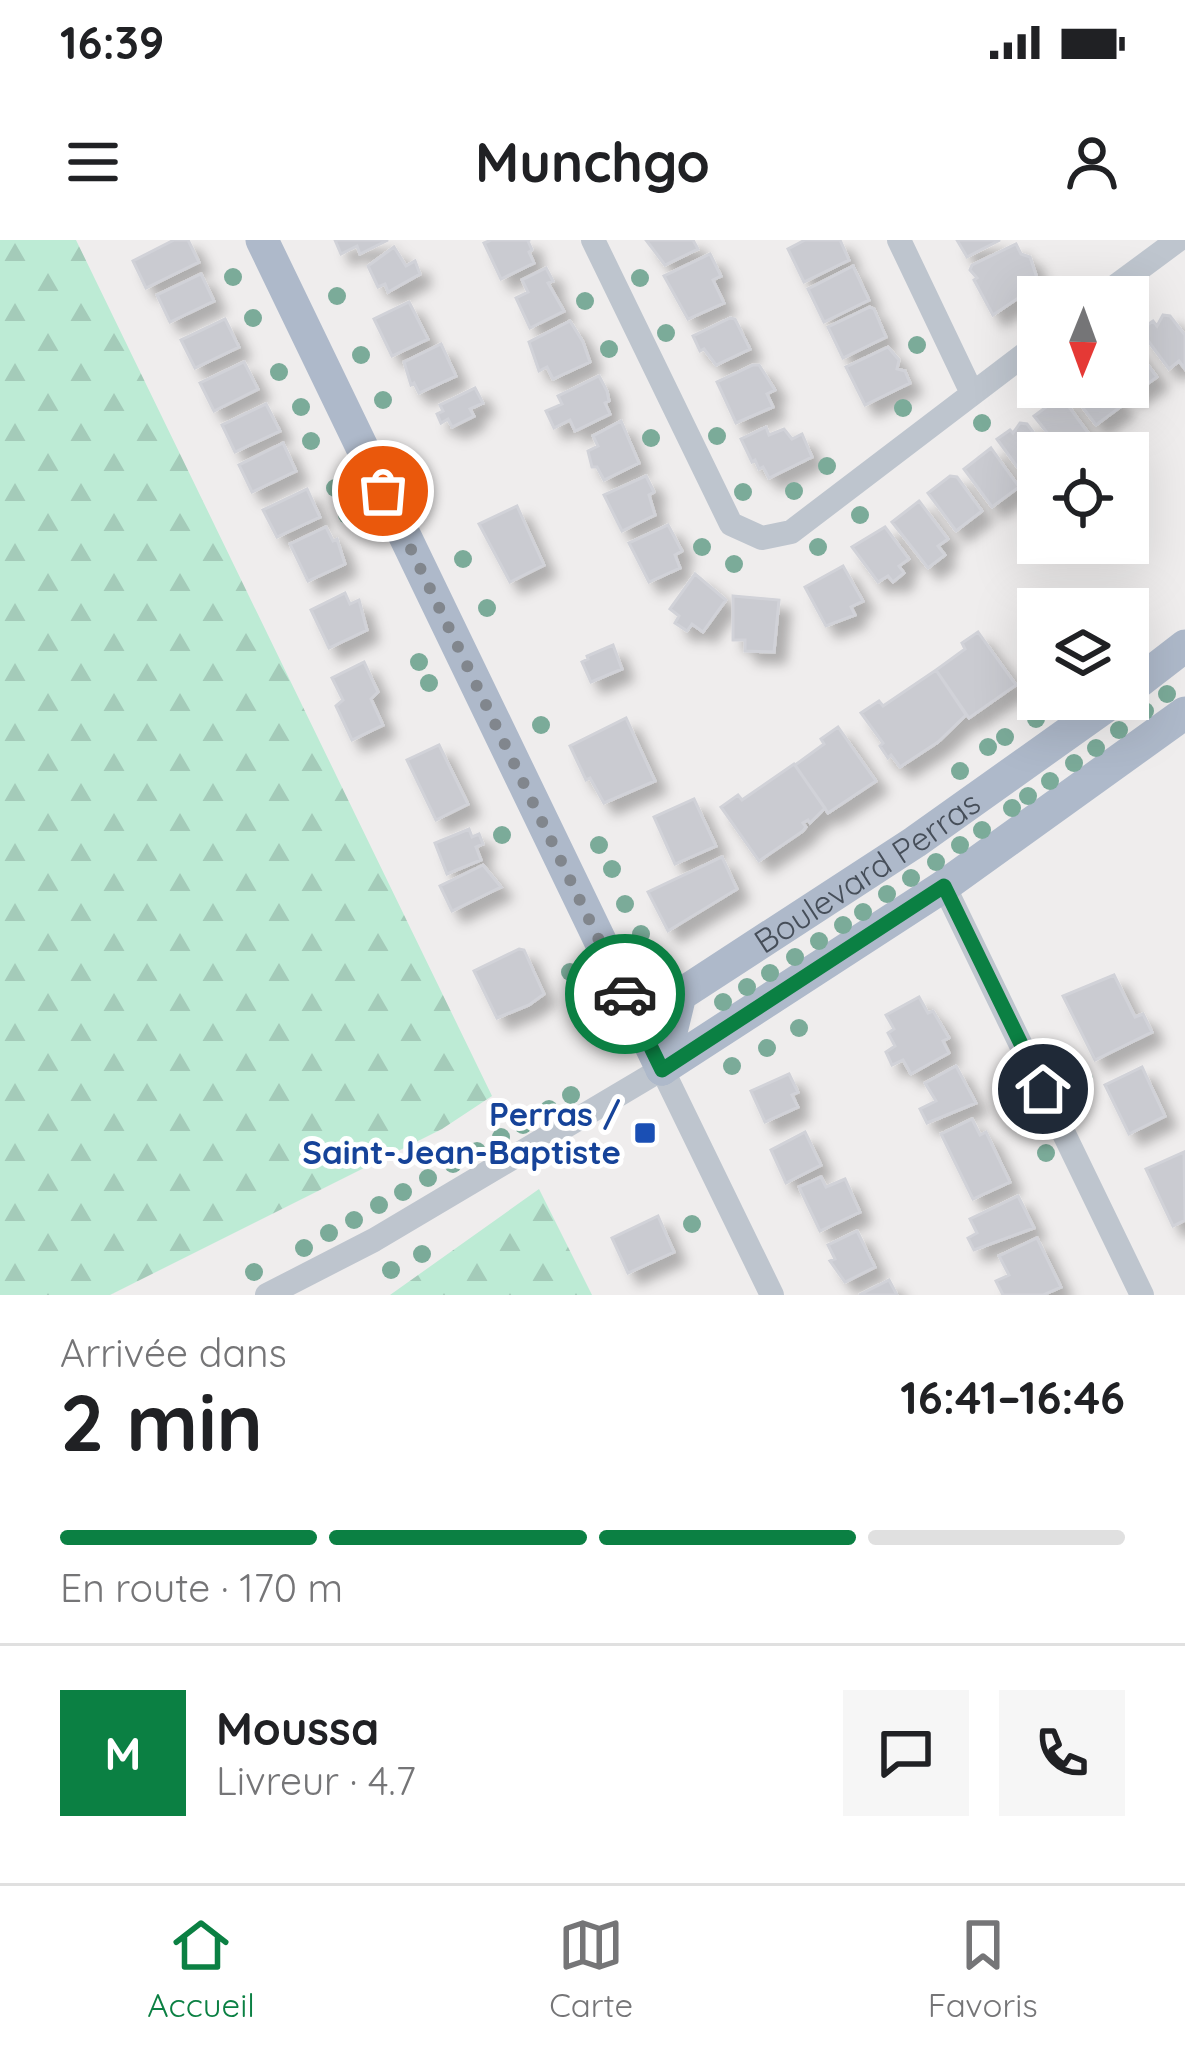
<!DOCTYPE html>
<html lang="fr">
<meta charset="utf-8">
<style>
:root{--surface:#fff;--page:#f6f6f6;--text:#202124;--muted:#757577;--line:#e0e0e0;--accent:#0b8043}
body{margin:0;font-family:Quicksand,sans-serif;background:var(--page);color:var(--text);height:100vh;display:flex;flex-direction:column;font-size:45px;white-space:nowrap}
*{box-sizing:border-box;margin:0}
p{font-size:39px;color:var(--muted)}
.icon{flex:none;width:66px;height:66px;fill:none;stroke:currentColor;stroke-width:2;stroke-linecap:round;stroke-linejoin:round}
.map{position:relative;height:1055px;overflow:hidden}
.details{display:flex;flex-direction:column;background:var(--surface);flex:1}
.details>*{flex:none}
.needle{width:78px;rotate:181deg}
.controls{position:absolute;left:1017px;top:36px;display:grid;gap:24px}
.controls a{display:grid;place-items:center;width:132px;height:132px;border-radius:0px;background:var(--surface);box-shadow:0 12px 48px #0002;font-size:60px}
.pin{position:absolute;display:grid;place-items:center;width:102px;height:102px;color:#fff;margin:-51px;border:6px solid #fff;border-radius:50%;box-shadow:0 3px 12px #0007}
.courier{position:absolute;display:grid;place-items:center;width:120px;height:120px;margin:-60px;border:9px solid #0b8043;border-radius:50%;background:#fff;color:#222;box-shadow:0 3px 15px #0007}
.head em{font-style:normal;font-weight:800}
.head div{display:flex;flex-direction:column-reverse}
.head{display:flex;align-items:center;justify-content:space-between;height:204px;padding:0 60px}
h1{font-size:78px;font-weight:800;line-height:90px}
.bar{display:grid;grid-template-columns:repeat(4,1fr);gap:18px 12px;align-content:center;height:144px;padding:0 60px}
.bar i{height:15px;border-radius:9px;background:var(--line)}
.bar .selected{background:var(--accent)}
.bar p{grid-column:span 4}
.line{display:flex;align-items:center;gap:30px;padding:0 60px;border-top:3px solid var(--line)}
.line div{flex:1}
.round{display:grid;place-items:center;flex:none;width:126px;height:126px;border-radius:0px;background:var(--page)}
.status{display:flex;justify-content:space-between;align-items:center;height:84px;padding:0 60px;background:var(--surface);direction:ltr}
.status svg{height:33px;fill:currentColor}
header{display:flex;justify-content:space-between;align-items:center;height:156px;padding:0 60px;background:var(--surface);font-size:54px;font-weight:800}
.tab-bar{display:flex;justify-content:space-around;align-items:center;height:168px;border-top:3px solid var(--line);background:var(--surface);font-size:33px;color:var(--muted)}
.tab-bar a{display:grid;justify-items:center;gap:6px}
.tab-bar .selected{color:var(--accent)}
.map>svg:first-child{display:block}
.forest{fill:url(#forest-firs)}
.building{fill:#cacbd1;stroke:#d1d2d8;stroke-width:3;filter:url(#shadow)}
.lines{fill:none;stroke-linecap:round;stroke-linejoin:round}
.minor{stroke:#bec5ce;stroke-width:24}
.major{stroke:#aeb9ca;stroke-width:33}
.tree{fill:#7bab99}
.done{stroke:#81868d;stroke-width:12;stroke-dasharray:0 21.6}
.route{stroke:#0b8043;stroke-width:15}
.transit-dot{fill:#1a4fb4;stroke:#fff;stroke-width:4.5}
.labels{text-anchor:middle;stroke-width:10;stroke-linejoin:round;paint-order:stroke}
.street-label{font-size:33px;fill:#464e59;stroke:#fff}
.transit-label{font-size:33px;font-weight:bold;fill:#164399;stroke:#fff;text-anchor:end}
</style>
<div class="status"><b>16:39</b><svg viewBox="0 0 49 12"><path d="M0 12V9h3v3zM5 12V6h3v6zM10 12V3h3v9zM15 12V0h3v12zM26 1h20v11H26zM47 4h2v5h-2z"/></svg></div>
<header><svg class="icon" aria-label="menu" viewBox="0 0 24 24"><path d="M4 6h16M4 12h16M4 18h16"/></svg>Munchgo<svg class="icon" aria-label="person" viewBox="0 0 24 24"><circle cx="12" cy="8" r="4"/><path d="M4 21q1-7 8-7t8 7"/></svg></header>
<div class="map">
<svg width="1185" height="1055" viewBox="0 0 1185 1055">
<defs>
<pattern id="forest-firs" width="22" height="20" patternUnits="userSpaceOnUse" patternTransform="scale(3)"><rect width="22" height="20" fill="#bdebd5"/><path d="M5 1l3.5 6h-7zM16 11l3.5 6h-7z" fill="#a4cbb9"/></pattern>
<filter id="shadow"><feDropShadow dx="11" dy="11" stdDeviation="6" flood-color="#0004"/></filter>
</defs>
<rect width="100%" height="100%" fill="#efeded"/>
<path class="forest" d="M 0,0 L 76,0 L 492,856 L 442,889 L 110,1055 L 0,1055 Z
M 539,949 L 592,1055 L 390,1055 Z"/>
<path class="building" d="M 174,0 L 188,0 L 199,22 L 146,48 L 133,21 Z
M 335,0 L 388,0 L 360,14 L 357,6 L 341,14 Z
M 491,0 L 530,0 L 528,1 L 532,10 L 529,12 L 534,23 L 501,39 L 484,3 Z
M 646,0 L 693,0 L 698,9 L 665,25 Z
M 805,0 L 840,0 L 849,20 L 804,42 L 788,9 Z
M 957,0 L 1000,0 L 967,17 Z
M 1016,4 L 1021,14 L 1030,17 L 1039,44 L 993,75 L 974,40 L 977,38 L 970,30 L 972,25 Z
M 394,7 L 406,26 L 415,21 L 420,34 L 388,52 L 385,44 L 378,47 L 368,26 Z
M 710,14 L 721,36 L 713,40 L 724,63 L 688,79 L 664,36 Z
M 853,26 L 869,60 L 824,82 L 808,49 Z
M 546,28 L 553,41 L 548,43 L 564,71 L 530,88 L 516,58 L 528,52 L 522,40 Z
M 201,34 L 214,61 L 170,82 L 157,55 Z
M 409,62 L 428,99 L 392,116 L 374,79 Z
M 870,67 L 874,69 L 886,97 L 843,118 L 828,87 Z
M 1163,75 L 1170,76 L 1185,95 L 1185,129 L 1179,121 L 1169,129 L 1140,90 L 1153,81 L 1157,86 Z
M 730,78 L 735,79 L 750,109 L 716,125 L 704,109 L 700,111 L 693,96 Z
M 225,79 L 239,107 L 195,128 L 181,100 Z
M 570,81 L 583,102 L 590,122 L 553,139 L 547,127 L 539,131 L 529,102 Z
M 1131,103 L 1157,137 L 1130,156 L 1124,147 L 1128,147 Z
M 441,104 L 456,136 L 419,153 L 414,143 L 411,145 L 404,122 Z
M 888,107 L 899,120 L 897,129 L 905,131 L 910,143 L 865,165 L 846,127 Z
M 244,122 L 258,149 L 214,171 L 200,143 Z
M 753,125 L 759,125 L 775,150 L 767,154 L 773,167 L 736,183 L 717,142 Z
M 599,136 L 607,151 L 609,161 L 605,163 L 610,174 L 575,191 L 570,180 L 554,188 L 546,171 L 562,164 L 558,156 Z
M 1067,147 L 1110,147 L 1123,165 L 1096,185 Z
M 475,148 L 483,163 L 470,169 L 474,176 L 452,187 L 448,179 L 441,183 L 437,174 L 443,171 L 440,165 Z
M 1061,156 L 1089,194 L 1063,213 L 1034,176 Z
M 266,164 L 280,191 L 235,212 L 222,185 Z
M 621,181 L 639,223 L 604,240 L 597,227 L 592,227 L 588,211 L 598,206 L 593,196 Z
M 1020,183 L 1027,184 L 1049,213 L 1038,213 L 1038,229 L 1026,239 L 997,199 L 1010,190 L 1013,193 Z
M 766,187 L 769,195 L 784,189 L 792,199 L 802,194 L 812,217 L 769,238 L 763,227 L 759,229 L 755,220 L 752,222 L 741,199 Z
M 283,203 L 296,231 L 252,252 L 239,225 Z
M 991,208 L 1019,247 L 992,267 L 964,229 Z
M 646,236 L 654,252 L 649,255 L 655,275 L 622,291 L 604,255 Z
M 950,236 L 957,237 L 982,271 L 956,291 L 928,253 Z
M 307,249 L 320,277 L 277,297 L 263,270 Z
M 919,261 L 948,299 L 938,306 L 945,315 L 928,328 L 892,282 Z
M 517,266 L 544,325 L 510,342 L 479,284 Z
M 668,285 L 682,311 L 675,315 L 680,328 L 649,342 L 629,303 Z
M 326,287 L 333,301 L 337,299 L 345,324 L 308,341 L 290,304 Z
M 885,287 L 909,319 L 899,326 L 904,333 L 893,342 L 888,336 L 878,342 L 852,307 Z
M 843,326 L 863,361 L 851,367 L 855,375 L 826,386 L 805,347 Z
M 695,334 L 726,360 L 703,392 L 692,384 L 687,391 L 675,383 L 679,376 L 670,369 Z
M 345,353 L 350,364 L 359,360 L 367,390 L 329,408 L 311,370 Z
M 733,356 L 779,360 L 774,412 L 745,411 L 745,400 L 733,400 Z
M 978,392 L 1016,445 L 969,478 L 936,430 L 965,409 L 962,403 Z
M 613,405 L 622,429 L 591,442 L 582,422 L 588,419 L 587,416 Z
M 364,422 L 378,452 L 371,459 L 383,485 L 352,500 L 336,466 L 343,460 L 332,438 Z
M 936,430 L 966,475 L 938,502 L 900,527 L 891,515 L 888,518 L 880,506 L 883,503 L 861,473 L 879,461 L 883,466 Z
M 626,478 L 655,541 L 604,563 L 590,538 L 586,540 L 570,506 Z
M 838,487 L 876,541 L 828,573 L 795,525 L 824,504 L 821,499 Z
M 439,505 L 468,564 L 436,580 L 407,520 Z
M 794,524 L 825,568 L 810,583 L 808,580 L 803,583 L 806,587 L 803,591 L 759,621 L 721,567 L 738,555 L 742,560 Z
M 694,559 L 716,606 L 675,624 L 654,577 Z
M 469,589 L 472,597 L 479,594 L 483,604 L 476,607 L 481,620 L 447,634 L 435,603 Z
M 722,617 L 737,649 L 668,691 L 648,652 Z
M 483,625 L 501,647 L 452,671 L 440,646 Z
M 519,709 L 524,710 L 544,754 L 529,765 L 497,778 L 474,731 Z
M 1114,735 L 1135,777 L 1143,774 L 1152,792 L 1095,820 L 1063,756 Z
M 919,757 L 928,773 L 933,771 L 949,798 L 943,801 L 949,813 L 911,834 L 903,820 L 892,825 L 886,812 L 895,806 L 888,793 L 894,789 L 886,775 Z
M 956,826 L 976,863 L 927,883 L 920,869 L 936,861 L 925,843 Z
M 1142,827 L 1165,876 L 1129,894 L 1105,845 Z
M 789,834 L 798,852 L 792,855 L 798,867 L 765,882 L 751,851 Z
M 972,879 L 980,895 L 986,892 L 1010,942 L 973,959 L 941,894 Z
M 805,892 L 821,925 L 786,943 L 771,910 Z
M 1184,912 L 1185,980 L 1173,986 L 1146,929 Z
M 821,937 L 826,947 L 845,939 L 860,972 L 820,991 L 799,947 Z
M 1018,956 L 1034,988 L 974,1010 L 968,998 L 977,993 L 970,979 Z
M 658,976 L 674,1012 L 628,1033 L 612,998 Z
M 857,991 L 875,1027 L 845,1042 L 830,1021 L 835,1019 L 828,1005 Z
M 1037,998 L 1061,1047 L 1043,1055 L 1003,1055 L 996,1041 L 1009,1035 L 999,1016 Z
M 889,1040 L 897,1055 L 859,1055 Z"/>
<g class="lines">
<path class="minor" d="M 593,0 L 731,284 L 762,298 L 791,292 L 1038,104
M 899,0 L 972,153
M 1101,57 L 1178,0
M 944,646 L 1142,1055
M 267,1055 L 374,1000 L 662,829 L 772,1055"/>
<g class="major">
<path d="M 262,0 L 662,829"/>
<path d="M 1128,450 L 1185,406"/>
<path d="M 662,829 L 944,646 L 1185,473"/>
<path id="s1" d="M 662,829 L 680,755 L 915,602 L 1116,459"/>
</g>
</g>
<g class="tree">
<circle cx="233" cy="37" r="9"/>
<circle cx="640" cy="38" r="9"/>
<circle cx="337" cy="56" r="9"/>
<circle cx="585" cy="61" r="9"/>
<circle cx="253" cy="78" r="9"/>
<circle cx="666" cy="93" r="9"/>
<circle cx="917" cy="105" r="9"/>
<circle cx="609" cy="109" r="9"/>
<circle cx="361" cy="115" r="9"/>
<circle cx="279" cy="132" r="9"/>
<circle cx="383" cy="160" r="9"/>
<circle cx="301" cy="167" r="9"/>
<circle cx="903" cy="168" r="9"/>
<circle cx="982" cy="183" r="9"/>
<circle cx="717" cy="196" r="9"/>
<circle cx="651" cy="198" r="9"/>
<circle cx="311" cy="201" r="9"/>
<circle cx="827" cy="226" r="9"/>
<circle cx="335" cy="248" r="9"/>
<circle cx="794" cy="251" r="9"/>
<circle cx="743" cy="252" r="9"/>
<circle cx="347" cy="275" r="9"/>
<circle cx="860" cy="275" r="9"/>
<circle cx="702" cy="307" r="9"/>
<circle cx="818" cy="307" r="9"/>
<circle cx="463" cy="319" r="9"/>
<circle cx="734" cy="324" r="9"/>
<circle cx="487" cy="368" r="9"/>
<circle cx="419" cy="422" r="9"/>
<circle cx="429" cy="443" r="9"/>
<circle cx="1167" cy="454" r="9"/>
<circle cx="1145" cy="471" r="9"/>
<circle cx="1036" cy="479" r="9"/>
<circle cx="541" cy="485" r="9"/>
<circle cx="1119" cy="490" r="9"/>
<circle cx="1005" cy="497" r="9"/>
<circle cx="988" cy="507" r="9"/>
<circle cx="1096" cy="508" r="9"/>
<circle cx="1074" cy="523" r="9"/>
<circle cx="960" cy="531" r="9"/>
<circle cx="1050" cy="541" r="9"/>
<circle cx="1028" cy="556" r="9"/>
<circle cx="1012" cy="568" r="9"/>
<circle cx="982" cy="590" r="9"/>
<circle cx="502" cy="595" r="9"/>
<circle cx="599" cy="605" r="9"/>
<circle cx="960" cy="605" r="9"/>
<circle cx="936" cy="622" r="9"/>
<circle cx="612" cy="629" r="9"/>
<circle cx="911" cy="638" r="9"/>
<circle cx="887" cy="654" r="9"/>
<circle cx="625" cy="664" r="9"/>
<circle cx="863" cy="672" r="9"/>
<circle cx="843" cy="685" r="9"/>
<circle cx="641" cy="694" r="9"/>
<circle cx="819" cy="701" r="9"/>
<circle cx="795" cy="717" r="9"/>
<circle cx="570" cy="732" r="9"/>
<circle cx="770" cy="733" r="9"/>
<circle cx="747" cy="747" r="9"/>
<circle cx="723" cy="762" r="9"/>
<circle cx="799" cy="788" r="9"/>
<circle cx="767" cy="808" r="9"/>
<circle cx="732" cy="826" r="9"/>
<circle cx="1084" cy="839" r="9"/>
<circle cx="571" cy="855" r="9"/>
<circle cx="549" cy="869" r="9"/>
<circle cx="523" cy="885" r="9"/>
<circle cx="501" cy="897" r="9"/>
<circle cx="477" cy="911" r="9"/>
<circle cx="1046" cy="913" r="9"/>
<circle cx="453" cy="924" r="9"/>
<circle cx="428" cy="938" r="9"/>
<circle cx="403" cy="952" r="9"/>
<circle cx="379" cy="965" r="9"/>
<circle cx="354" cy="980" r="9"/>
<circle cx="692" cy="984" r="9"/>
<circle cx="329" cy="993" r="9"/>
<circle cx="304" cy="1008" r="9"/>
<circle cx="422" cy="1014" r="9"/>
<circle cx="391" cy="1030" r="9"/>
<circle cx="254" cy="1032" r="9"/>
</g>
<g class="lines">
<path class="done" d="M 383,251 L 625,754"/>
<path class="route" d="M 625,754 L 662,830 L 944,646 L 1043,849"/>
</g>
<rect class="transit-dot" x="633" y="881" width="24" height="24" rx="6"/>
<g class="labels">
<g class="street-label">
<text dy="12" stroke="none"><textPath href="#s1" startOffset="300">Boulevard Perras</textPath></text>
</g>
<g class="transit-label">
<text x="621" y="886">Perras /<tspan x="621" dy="38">Saint-Jean-Baptiste</tspan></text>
</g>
</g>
</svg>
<div class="controls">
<a><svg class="needle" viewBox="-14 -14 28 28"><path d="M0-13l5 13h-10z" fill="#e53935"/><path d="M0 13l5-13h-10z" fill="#757577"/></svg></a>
<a><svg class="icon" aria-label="locate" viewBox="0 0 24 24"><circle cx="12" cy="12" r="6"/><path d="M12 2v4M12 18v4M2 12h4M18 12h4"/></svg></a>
<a><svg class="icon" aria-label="layers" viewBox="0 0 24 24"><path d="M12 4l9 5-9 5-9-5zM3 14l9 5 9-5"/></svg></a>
</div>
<div class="pin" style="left:383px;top:251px;background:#ea580c"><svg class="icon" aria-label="bag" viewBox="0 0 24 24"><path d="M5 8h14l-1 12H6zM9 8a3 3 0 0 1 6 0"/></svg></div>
<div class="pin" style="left:1043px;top:849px;background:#1f2937"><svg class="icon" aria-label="home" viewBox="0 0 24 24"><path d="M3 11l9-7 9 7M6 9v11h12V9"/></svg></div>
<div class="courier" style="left:625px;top:754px"><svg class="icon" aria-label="car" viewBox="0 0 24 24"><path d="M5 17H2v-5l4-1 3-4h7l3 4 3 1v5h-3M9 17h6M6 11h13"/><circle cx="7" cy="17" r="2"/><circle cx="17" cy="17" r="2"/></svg></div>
</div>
<section class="details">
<div class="head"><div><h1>2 min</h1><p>Arrivée dans</p></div><em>16:41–16:46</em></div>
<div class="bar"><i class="selected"></i><i class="selected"></i><i class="selected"></i><i></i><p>En route · 170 m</p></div>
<div class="line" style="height:216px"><b class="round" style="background:var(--accent);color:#fff">M</b><div><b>Moussa</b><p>Livreur · 4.7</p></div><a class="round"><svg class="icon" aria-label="chat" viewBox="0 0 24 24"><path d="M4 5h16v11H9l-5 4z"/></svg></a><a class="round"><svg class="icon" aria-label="phone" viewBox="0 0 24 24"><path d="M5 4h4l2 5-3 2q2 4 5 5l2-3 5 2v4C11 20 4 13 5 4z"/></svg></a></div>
</section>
<nav class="tab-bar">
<a class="selected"><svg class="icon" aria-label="home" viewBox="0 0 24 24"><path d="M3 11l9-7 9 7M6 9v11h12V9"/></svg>Accueil</a>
<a><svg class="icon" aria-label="map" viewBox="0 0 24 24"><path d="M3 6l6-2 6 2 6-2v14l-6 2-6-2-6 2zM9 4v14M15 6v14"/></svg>Carte</a>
<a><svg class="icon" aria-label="saved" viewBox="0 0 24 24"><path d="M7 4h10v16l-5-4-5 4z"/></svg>Favoris</a>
</nav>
